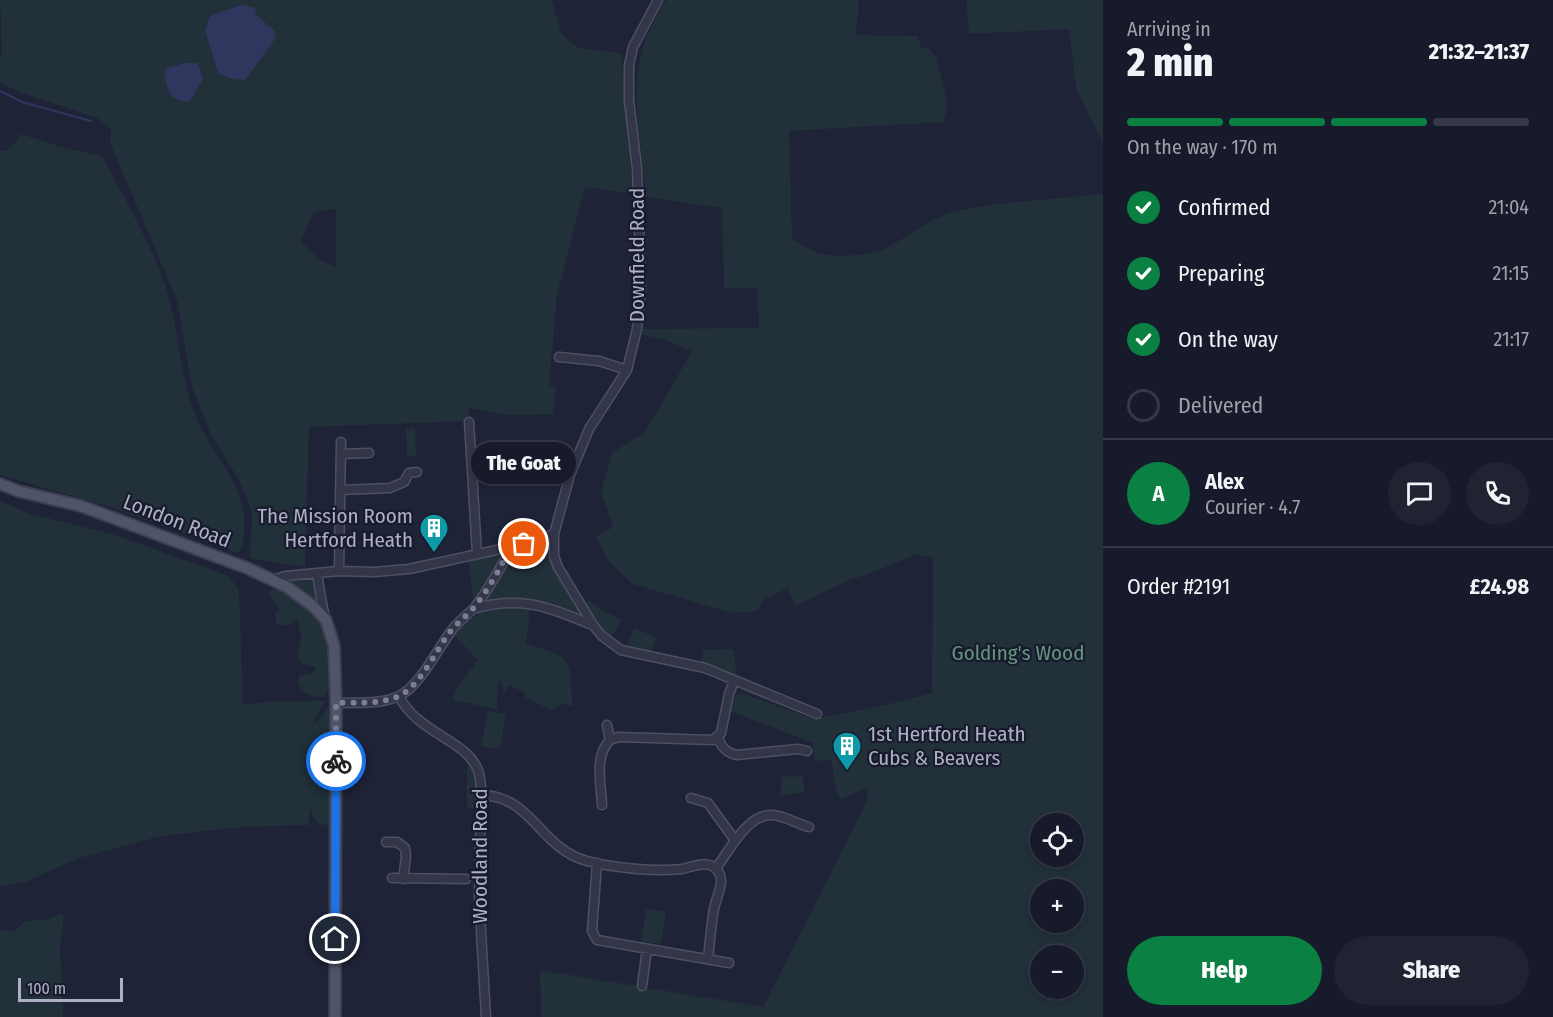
<!DOCTYPE html>
<meta charset="utf-8">
<style>
:root{--surface:#171a2a;--page:#202332;--text:#f1f3f6;--muted:#9ea1a8;--line:#363847;--accent:#0b8043}
body{margin:0;font-family:"Fira Sans Condensed",sans-serif;background:var(--page);color:var(--text);height:100vh;display:flex;flex-direction:column;font-size:22px;white-space:nowrap}
*{box-sizing:border-box;margin:0}
p{font-size:20px;color:var(--muted)}
.icon{flex:none;width:33px;height:33px;fill:none;stroke:currentColor;stroke-width:2;stroke-linecap:round;stroke-linejoin:round}
.map{position:relative;flex:1;overflow:hidden}
.panel{display:flex;flex-direction:column;background:var(--surface);width:450px}
.panel>*{flex:none}
.buttons{position:absolute;left:1030px;top:813px;display:grid;gap:12px}
.buttons a{display:grid;place-items:center;width:54px;height:54px;border-radius:50%;background:var(--surface);box-shadow:0 3px 9px #0003,0 0 0 2px var(--line);font-size:30px}
.scale{position:absolute;left:18px;bottom:15px;width:105px;box-sizing:border-box;padding-left:6px;border:3px solid #adb0c5;border-top:0;font-size:16px;line-height:21px;white-space:nowrap;color:#adb0c5;-webkit-text-stroke:4px #181b2d;paint-order:stroke}
.pin{position:absolute;display:grid;place-items:center;width:51px;height:51px;color:#fff;margin:-26px;border:3px solid #fff;border-radius:50%;box-shadow:0 2px 6px #0007}
.courier{position:absolute;display:grid;place-items:center;width:60px;height:60px;margin:-30px;border:4px solid #1a73e8;border-radius:50%;background:#fff;color:#222;box-shadow:0 2px 8px #0007}
.bubble{position:absolute;height:42px;border-radius:21px;background:var(--surface);box-shadow:0 3px 9px #0003,0 0 0 2px var(--line);font-size:20px;font-weight:800;line-height:42px;text-align:center}
.headline em{font-style:normal;font-weight:800}
.headline div{display:flex;flex-direction:column-reverse}
.headline{display:flex;align-items:center;justify-content:space-between;height:102px;padding:0 24px}
h1{font-size:39px;font-weight:800;line-height:45px}
.bar{display:grid;grid-template-columns:repeat(4,1fr);gap:9px 6px;align-content:center;height:72px;padding:0 24px}
.bar i{height:8px;border-radius:4px;background:var(--line)}
.bar .selected{background:var(--accent)}
.bar p{grid-column:span 4}
.line{display:flex;align-items:center;gap:15px;padding:0 24px;border-top:2px solid var(--line)}
.line div{flex:1}
.round{display:grid;place-items:center;flex:none;width:63px;height:63px;border-radius:32px;background:var(--page)}
ol{padding:0 24px;list-style:none}
li{display:flex;align-items:center;gap:18px;height:66px}
li p{margin-inline-start:auto}
li .icon{padding:6px;border-radius:50%;background:var(--accent);color:#fff;stroke-width:4}
li:last-child{color:var(--muted)}
li i{width:33px;height:33px;border:3px solid var(--line);border-radius:50%}
.cta{display:flex;gap:12px;margin-top:auto;padding:12px 24px}
.cta a{flex:1;height:69px;border-radius:36px;background:var(--accent);color:#fff;font-size:24px;font-weight:800;line-height:69px;text-align:center}
.cta a+a{background:var(--page);color:var(--text)}
main{display:flex;flex:1;min-height:0}
.map>svg:first-child{display:block}
.green{fill:#213039;fill-rule:evenodd}
.water{fill:#30375e}
.lines{fill:none;stroke-linecap:round;stroke-linejoin:round}
.stream{stroke:#30375e;stroke-width:2}
.minor-casing{stroke:#4d5063;stroke-width:11}
.major-casing{stroke:#3c3f52;stroke-width:14}
.minor{stroke:#333648;stroke-width:8}
.major{stroke:#505469;stroke-width:10}
.done{stroke:#7b7f94;stroke-width:6;stroke-dasharray:0 10.8}
.route{stroke:#1a73e8;stroke-width:8}
.labels{text-anchor:middle;stroke-width:4.5;stroke-linejoin:round;paint-order:stroke}
.street-label{font-size:21px;fill:#adb0c5;stroke:#181b2d}
.poi-label{font-size:21px;fill:#adb0c5;stroke:#181b2d;text-anchor:end}
.park-label{font-size:21px;fill:#64967d;stroke:#181b2d}
</style>
<main>
<div class="map">
<svg width="1103" height="1017" viewBox="0 0 1103 1017">
<rect width="100%" height="100%" fill="#1f2338"/>
<path class="green" d="M 0,0 L 552,0 L 561,33 L 577,47 L 622,54 C 623,101 631,147 632,194 L 585,187 L 557,294 L 549,385 L 556,387 L 553,414 L 508,415 L 469,408 L 468,421 L 309,427 L 305,567 L 250,558 L 252,512 L 249,504 L 238,478 L 211,435 L 204,418 L 192,387 L 177,300 L 110,143 L 111,129 L 97,118 L 25,94 L 0,83 L 0,59 L 2,52 ZM 336,209 L 336,265 L 335,266 L 318,259 L 301,241 L 314,212 Z
M 666,0 L 858,0 L 858,15 L 855,35 L 918,36 L 921,47 L 929,49 L 936,57 L 948,105 L 943,122 L 789,131 L 792,239 C 802,244 810,251 821,254 C 837,258 874,255 888,247 C 911,235 931,217 957,211 C 1005,201 1055,199 1103,194 L 1103,1017 L 541,1017 L 540,970 L 763,1007 L 868,799 L 866,789 L 840,799 L 836,789 L 831,760 L 815,761 L 813,743 L 730,711 C 731,703 731,695 741,693 L 814,719 L 886,705 L 932,693 L 933,557 L 914,555 L 869,574 L 849,580 L 795,606 L 788,588 L 763,600 L 757,611 L 732,613 L 633,584 L 609,562 L 596,537 L 613,527 L 601,492 L 612,452 C 624,447 632,438 644,434 L 692,351 L 663,339 L 642,335 L 643,329 L 759,328 L 757,288 L 724,288 L 722,208 L 646,197 C 642,152 631,104 640,59 C 644,37 656,19 666,0 ZM 1041,824 L 1074,824 L 1074,856 L 1041,856 ZM 1041,890 L 1074,890 L 1074,922 L 1041,922 ZM 1041,956 L 1074,956 L 1074,988 L 1041,988 Z
M 966,0 L 1103,0 L 1103,144 L 1076,88 L 1069,29 L 969,34 Z
M 20,134 L 61,147 L 102,156 C 123,195 147,237 163,279 C 179,321 178,369 194,412 C 209,454 248,482 244,531 C 243,539 244,546 239,553 L 110,507 L 0,475 L 0,151 C 11,151 15,142 20,134 Z
M 415,428 L 416,456 L 407,457 L 406,429 Z
M 0,501 L 27,513 L 112,534 L 229,576 L 239,590 L 243,705 L 274,701 L 325,701 L 307,735 L 312,725 L 322,716 L 329,705 L 333,707 L 330,799 L 332,805 L 330,809 L 334,816 L 330,825 C 315,826 315,817 309,807 L 309,825 L 241,827 L 161,836 L 79,858 L 23,883 L 0,886 Z
M 528,547 C 533,547 538,547 542,551 C 553,559 569,592 577,605 L 579,610 L 577,613 C 561,613 546,603 530,601 C 515,599 497,604 483,601 C 495,581 504,554 528,547 Z
M 497,554 L 500,559 L 493,574 L 478,597 L 473,599 L 468,560 Z
M 313,577 L 319,605 L 297,588 L 284,581 L 285,579 Z
M 279,589 C 300,602 327,621 329,647 C 329,652 327,657 327,661 C 327,676 335,683 323,697 C 311,698 303,693 297,682 L 300,675 L 309,675 L 315,670 L 315,667 L 301,663 L 297,656 L 301,637 L 298,621 L 294,620 L 291,625 L 277,625 L 275,614 L 279,610 C 277,603 270,600 269,592 L 271,590 Z
M 589,600 L 602,610 L 622,620 L 612,636 C 599,629 592,616 585,603 Z
M 501,607 L 530,609 L 526,643 C 576,660 568,656 573,706 L 561,704 L 552,710 L 524,697 L 526,693 L 509,685 L 504,694 L 502,683 L 498,678 L 497,709 L 452,700 L 458,687 L 478,660 L 454,635 L 456,631 L 483,610 Z
M 636,628 L 656,638 L 651,652 L 626,646 L 633,630 Z
M 733,649 L 737,677 L 701,662 L 704,650 Z
M 488,711 L 506,714 L 500,749 L 481,746 Z
M 467,763 C 478,775 475,793 475,808 L 467,808 Z
M 803,775 L 804,792 L 780,796 L 782,776 L 794,777 Z
M 646,909 L 666,912 L 661,944 L 641,941 Z
M 62,914 L 64,916 L 60,944 L 63,1017 L 0,1017 L 0,930 L 14,931 L 25,921 L 49,919 Z"/>
<path class="water" d="M 241,5 L 255,8 L 256,15 L 275,31 L 275,39 L 245,80 L 229,78 L 218,73 L 205,30 L 210,16 Z
M 185,63 L 198,63 L 203,79 L 190,101 C 168,102 168,90 164,72 L 167,68 Z"/>
<g class="lines">
<path class="stream" d="M 0,91 L 22,102 L 91,121"/>
<g class="minor-casing">
<path id="minor" d="M 658,0 L 633,47 L 629,65 L 629,100 L 637,169 L 638,196 L 641,289 L 637,329 L 627,370 L 589,429 L 570,475 L 554,534 L 554,556 L 558,567 L 593,625 L 602,636 L 621,650 L 705,668 L 817,714
M 559,357 L 599,361 L 627,370
M 469,422 L 477,554
M 341,454 L 369,453
M 340,490 L 390,488 L 404,482 L 409,473 L 417,472
M 339,571 L 341,442
M 317,574 L 325,620
M 273,580 L 285,576 L 339,571 L 374,572 L 409,569 L 511,547 L 554,534
M 473,609 C 520,595 550,607 592,625
M 399,696 C 416,732 464,739 477,768 C 481,777 481,786 481,795 L 479,897 L 486,1017
M 336,703 C 356,702 383,705 401,695 C 421,684 438,648 452,630 C 458,621 468,615 475,607 C 486,593 504,563 511,547
M 718,737 C 721,747 726,753 737,755 L 798,749 L 807,751
M 610,740 L 618,737 L 713,740 L 721,733 L 729,694 L 734,681
M 481,795 C 533,796 539,848 587,861 C 614,868 654,872 682,869 C 693,867 708,859 717,870 C 720,873 721,878 721,882 C 720,891 716,900 714,909 C 711,925 710,942 708,959
M 691,798 L 708,803 L 734,839
M 602,805 C 601,784 594,756 610,740 L 607,725
M 386,842 L 397,842 L 405,848 L 406,857 L 403,879
M 597,863 L 592,931 L 597,940 L 729,963
M 716,868 C 729,852 747,813 773,815 C 785,816 797,824 809,827
M 392,878 L 466,879
M 642,986 L 647,949"/>
</g>
<g class="major-casing">
<path id="major" d="M 0,484 L 18,491 L 81,506 L 108,516 L 247,568 L 287,587 L 313,606 L 326,620 L 334,646 L 336,703 L 335,1017"/>
</g>
<use href="#minor" class="minor"/>
<use href="#major" class="major"/>
</g>
<g class="lines">
<path class="done" d="M 336,761 L 336,703 C 356,702 383,705 401,695 C 420,685 436,651 449,633 C 457,623 467,616 475,606 C 486,593 504,563 510,547 L 524,544"/>
<path class="route" d="M 335,939 L 336,761"/>
</g>
<defs>
<g id="building-pin" transform="scale(1.5)"><path d="M0 17L-7.5 6A9.5 9.5 0 1 1 7.5 6Z" fill="#0f9aa8" stroke="#181b2d"/><path d="M-4-6H4V6H1V3H-1V6H-4ZM-2.5-4.3h1.7v1.8h-1.7ZM.8-4.3h1.7v1.8H.8ZM-2.5-1h1.7V.8h-1.7ZM.8-1h1.7V.8H.8Z" fill="#fff"/></g>
</defs>
<g fill-rule="evenodd">
<use href="#building-pin" x="434" y="528"/>
<use href="#building-pin" x="847" y="746"/>
</g>
<g class="labels">
<g class="street-label">
<text transform="translate(637 255) rotate(-90)" y="7">Downfield Road</text>
<text transform="translate(177 521) rotate(21)" y="7">London Road</text>
<text transform="translate(480 856) rotate(-90)" y="7">Woodland Road</text>
</g>
<g class="poi-label">
<text x="413" y="523">The Mission Room<tspan x="413" dy="24">Hertford Heath</tspan></text>
<text x="868" y="741" text-anchor="start">1st Hertford Heath<tspan x="868" dy="24">Cubs &amp; Beavers</tspan></text>
</g>
<g class="park-label">
<text x="1018" y="660">Golding's Wood</text>
</g>
</g>
</svg>
<div class="buttons">
<a><svg class="icon" aria-label="locate" viewBox="0 0 24 24"><circle cx="12" cy="12" r="6"/><path d="M12 2v4M12 18v4M2 12h4M18 12h4"/></svg></a>
<a>+</a>
<a>−</a>
</div>
<div class="scale">100 m</div>
<div class="pin" style="left:524px;top:544px;background:#ea580c"><svg class="icon" aria-label="bag" viewBox="0 0 24 24"><path d="M5 8h14l-1 12H6zM9 8a3 3 0 0 1 6 0"/></svg></div>
<div class="pin" style="left:335px;top:939px;background:#1f2937"><svg class="icon" aria-label="home" viewBox="0 0 24 24"><path d="M3 11l9-7 9 7M6 9v11h12V9"/></svg></div>
<div class="courier" style="left:336px;top:761px"><svg class="icon" aria-label="bike" viewBox="0 0 24 24"><circle cx="6" cy="16" r="4"/><circle cx="18" cy="16" r="4"/><path d="M6 16l4-8h5l3 8M10 8l3 8H6M13 5h3"/></svg></div>
<div class="bubble" style="left:471px;top:442px;width:105px">The Goat</div>
</div>
<section class="panel">
<div class="headline"><div><h1>2 min</h1><p>Arriving in</p></div><em>21:32–21:37</em></div>
<div class="bar"><i class="selected"></i><i class="selected"></i><i class="selected"></i><i></i><p>On the way · 170 m</p></div>
<ol>
<li><svg class="icon" aria-label="check" viewBox="0 0 24 24"><path d="M5 12l5 5 9-10"/></svg>Confirmed<p>21:04</p></li>
<li><svg class="icon" aria-label="check" viewBox="0 0 24 24"><path d="M5 12l5 5 9-10"/></svg>Preparing<p>21:15</p></li>
<li><svg class="icon" aria-label="check" viewBox="0 0 24 24"><path d="M5 12l5 5 9-10"/></svg>On the way<p>21:17</p></li>
<li><i></i>Delivered</li>
</ol>
<div class="line" style="height:108px"><b class="round" style="background:var(--accent);color:#fff">A</b><div><b>Alex</b><p>Courier · 4.7</p></div><a class="round"><svg class="icon" aria-label="chat" viewBox="0 0 24 24"><path d="M4 5h16v11H9l-5 4z"/></svg></a><a class="round"><svg class="icon" aria-label="phone" viewBox="0 0 24 24"><path d="M5 4h4l2 5-3 2q2 4 5 5l2-3 5 2v4C11 20 4 13 5 4z"/></svg></a></div>
<div class="line" style="height:78px"><div>Order #2191</div><b>£24.98</b></div>
<div class="cta"><a>Help</a><a>Share</a></div>
</section>
</main>
